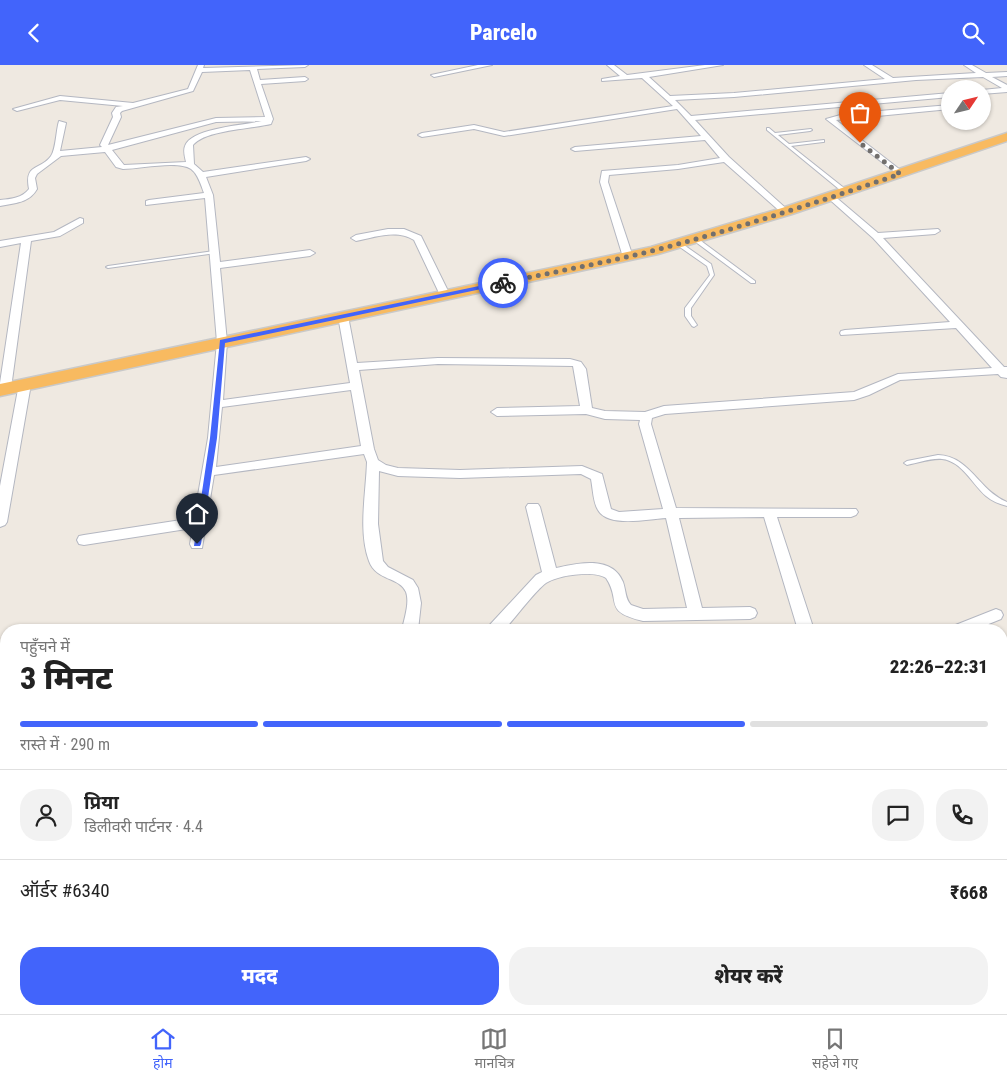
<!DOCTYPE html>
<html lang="hi">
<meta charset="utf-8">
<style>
:root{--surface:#fff;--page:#f2f2f2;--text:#222;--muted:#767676;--line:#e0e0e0;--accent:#4264fb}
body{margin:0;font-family:"Roboto Condensed","Noto Sans Devanagari",sans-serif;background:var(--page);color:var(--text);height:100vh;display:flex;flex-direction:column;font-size:19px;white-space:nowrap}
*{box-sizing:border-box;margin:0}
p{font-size:16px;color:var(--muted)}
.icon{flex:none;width:28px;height:28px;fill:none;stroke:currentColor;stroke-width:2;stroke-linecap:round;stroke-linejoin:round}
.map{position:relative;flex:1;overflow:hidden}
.details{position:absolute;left:0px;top:559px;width:1008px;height:391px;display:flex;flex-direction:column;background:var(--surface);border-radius:20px 20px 0 0;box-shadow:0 1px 4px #0004}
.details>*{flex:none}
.needle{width:32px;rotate:55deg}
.tools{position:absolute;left:941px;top:15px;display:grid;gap:10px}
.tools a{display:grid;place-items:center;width:50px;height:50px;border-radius:50%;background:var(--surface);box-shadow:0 1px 4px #0004;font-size:25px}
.pin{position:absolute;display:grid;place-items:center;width:42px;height:42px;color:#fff;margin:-51px -21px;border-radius:50% 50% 50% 0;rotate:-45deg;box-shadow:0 0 5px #0007}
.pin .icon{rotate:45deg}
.courier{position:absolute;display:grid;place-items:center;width:50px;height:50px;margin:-25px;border:4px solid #4264fb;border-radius:50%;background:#fff;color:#222;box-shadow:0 1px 6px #0007}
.summary em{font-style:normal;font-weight:800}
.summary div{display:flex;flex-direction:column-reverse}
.summary{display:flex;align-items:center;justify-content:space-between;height:85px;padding:0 20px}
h1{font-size:32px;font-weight:800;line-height:38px}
.bar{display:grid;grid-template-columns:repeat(4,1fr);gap:8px 5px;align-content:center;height:60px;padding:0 20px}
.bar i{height:6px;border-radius:4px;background:var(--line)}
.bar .on{background:var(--accent)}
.bar p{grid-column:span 4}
.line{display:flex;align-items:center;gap:12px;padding:0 20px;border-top:1px solid var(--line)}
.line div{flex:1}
.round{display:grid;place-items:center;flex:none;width:52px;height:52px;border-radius:20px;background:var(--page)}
.cta{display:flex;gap:10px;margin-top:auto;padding:10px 20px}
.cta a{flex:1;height:58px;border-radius:20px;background:var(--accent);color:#fff;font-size:20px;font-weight:800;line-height:58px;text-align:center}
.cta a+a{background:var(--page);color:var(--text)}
header{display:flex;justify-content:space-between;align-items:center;height:65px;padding:0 20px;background:var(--accent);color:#fff;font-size:22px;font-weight:800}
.dock{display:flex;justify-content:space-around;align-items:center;height:70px;border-top:1px solid var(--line);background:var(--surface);font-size:14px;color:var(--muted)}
.dock a{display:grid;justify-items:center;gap:2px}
.dock .on{color:var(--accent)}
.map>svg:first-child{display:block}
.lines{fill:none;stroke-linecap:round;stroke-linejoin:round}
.service-casing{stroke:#b4b7c1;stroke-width:2}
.minor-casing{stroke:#b4b7c1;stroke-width:2}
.trunk-casing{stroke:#c9c9c9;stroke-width:3}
.service{fill:#fff;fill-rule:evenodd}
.minor{fill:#fff;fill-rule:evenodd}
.trunk{fill:#f8ba60;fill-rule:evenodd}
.route{fill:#4264fb}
.done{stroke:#726f6d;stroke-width:5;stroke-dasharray:0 9}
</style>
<header><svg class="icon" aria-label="back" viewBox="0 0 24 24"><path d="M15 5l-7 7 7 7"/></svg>Parcelo<svg class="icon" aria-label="search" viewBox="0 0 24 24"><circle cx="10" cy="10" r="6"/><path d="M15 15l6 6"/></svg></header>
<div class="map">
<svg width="1007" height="949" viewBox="0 0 1007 949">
<rect width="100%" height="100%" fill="#efe9e1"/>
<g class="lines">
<g class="service-casing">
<path id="service" d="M 767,63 L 769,63 L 775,68 L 811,64 L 812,65 L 810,66 L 778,70 L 789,79 L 824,75 L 824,77 L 823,77 L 791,81 L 849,127 L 849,129 L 845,129 L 767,65 Z
M 693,173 L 697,173 L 755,216 L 755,218 L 751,218 L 693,175 Z
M 677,178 L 681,178 L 711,199 L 714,210 L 691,243 L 691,251 L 697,260 L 694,262 L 692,261 L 685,251 L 685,243 L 710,210 L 707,201 L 677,180 Z
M 214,186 L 216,187 L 216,188 L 108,203 L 106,202 L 108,201 Z
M 938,390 C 970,391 979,426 1007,437 L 1007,441 C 999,439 992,436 986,431 C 972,419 962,396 942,394 C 930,393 918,398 907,400 L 904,398 L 907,396 Z
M 6,611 L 6,617 L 0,619 L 0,613 Z"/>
</g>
<g class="minor-casing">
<path id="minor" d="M 198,0 L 204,0 L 203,3 L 308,0 L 305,2 L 257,4 L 260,15 L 305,12 L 308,14 L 305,16 L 261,19 L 273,54 L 271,59 C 251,64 205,65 193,80 L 194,99 L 203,107 L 306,92 L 310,94 L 306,96 L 206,112 L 213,130 L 220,197 L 310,185 L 315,188 L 310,191 L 220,203 L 227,277 L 223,335 L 350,318 L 338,251 L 343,248 L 348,251 L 357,298 L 438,293 L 570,294 L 581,297 L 586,304 L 592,343 L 605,346 L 645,347 L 664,341 L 854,327 L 898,309 L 992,303 L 956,263 L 841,270 L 840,268 L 841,266 L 845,265 L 950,257 L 873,173 L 829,134 L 829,130 L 832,129 L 878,168 L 938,164 L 940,166 L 935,169 L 883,173 L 1004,302 L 1007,302 L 1007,313 L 1001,312 L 998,309 L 900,315 L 869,330 L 854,335 L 665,349 L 652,353 L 651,359 L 676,443 L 856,444 L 858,447 L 856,450 L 851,452 L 777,452 L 814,565 L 798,565 L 764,452 L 679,453 L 702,543 L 750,542 L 755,544 L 757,548 L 755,552 L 750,554 L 643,556 C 602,546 622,537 606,513 C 594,505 558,510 546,518 C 535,526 516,552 505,564 L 485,565 L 536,510 L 542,507 L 526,442 L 528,439 L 538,439 L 540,442 L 556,503 C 578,498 612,490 623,517 C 626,525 625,534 631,540 L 643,544 L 687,543 L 666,453 C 648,454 608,463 598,445 C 593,437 593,424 591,414 L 581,409 L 460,413 L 398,411 L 379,406 L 378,459 L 383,496 L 388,502 L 413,515 L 418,523 L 421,538 L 418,565 L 402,565 C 404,554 410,538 406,527 C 400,512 376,516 369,496 C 358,466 366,428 367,397 L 364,389 L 214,410 L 202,483 L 192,483 L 190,479 L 193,463 L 84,480 L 79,479 L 77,475 L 79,471 L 84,470 L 194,453 L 208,373 L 217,277 L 205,133 L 146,140 L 146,136 L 149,135 L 204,128 C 201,120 198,109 191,104 C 178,95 139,104 123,104 L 116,102 L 105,87 L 61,91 L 37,109 L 35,113 L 37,124 C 29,138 15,138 0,141 L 0,135 C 11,134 22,133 29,124 C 24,98 40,106 51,91 C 56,84 56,65 59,56 L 66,58 L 60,86 L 102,82 L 100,80 L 113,52 L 112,48 L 116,42 L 123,41 L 60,35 L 17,46 L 13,44 L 60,31 L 133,38 L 188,24 ZM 250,5 L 265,52 L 216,53 L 108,80 L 121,52 L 120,48 L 122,46 L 193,26 L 202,7 ZM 262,56 C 245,60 191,63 185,81 C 183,86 185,92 186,97 L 124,100 L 112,85 L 216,57 ZM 438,299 L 573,301 L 580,341 L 497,343 L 491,347 L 497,351 L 586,349 L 605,354 L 640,355 L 639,359 L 663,444 L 619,447 L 611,444 L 602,409 L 582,401 L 460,405 L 398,403 L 386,400 L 378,395 L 374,384 L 359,305 ZM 351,325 L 361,381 L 216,402 L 222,342 Z
M 478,0 L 492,0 L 434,12 L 431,10 Z
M 607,0 L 614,0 L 627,10 L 705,0 L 723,0 L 649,12 L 670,31 L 734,28 L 885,14 L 864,0 L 872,0 L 893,13 L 976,8 L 964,0 L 972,0 L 986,8 L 1007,7 L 1007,11 L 992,12 L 1007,20 L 1007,27 L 982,29 L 982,25 L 1002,23 L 983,12 L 916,15 L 734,32 L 675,35 L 691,51 L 950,28 L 950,32 L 695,55 L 729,92 L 790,147 L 789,149 L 783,149 L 724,97 L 678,104 L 609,110 L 608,117 L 633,192 L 628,195 L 623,192 L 600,117 L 602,106 L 678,100 L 720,93 L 705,75 L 575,86 L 571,84 L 575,82 L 701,71 L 677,44 L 504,71 L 474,64 L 422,72 L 418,70 L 422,68 L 474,60 L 504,67 L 673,41 L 642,13 L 602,16 L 602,14 L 620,11 Z
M 950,40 L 950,44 L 836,55 L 903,107 L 904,109 L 900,111 L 826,54 L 844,49 Z
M 80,153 L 83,154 L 83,158 L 60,171 L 31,176 L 11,323 L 9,325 L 1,325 L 0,318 L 21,178 L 0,182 L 0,176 L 54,167 Z
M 388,164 L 404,164 L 421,171 L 450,230 L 449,232 L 445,233 L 440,230 L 414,175 C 397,164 375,172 356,176 L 351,173 L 356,170 Z
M 25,316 L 31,319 L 7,457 L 5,460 L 0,462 L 0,421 L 19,319 Z
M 996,544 L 1001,546 L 1003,550 L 1001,554 L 974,565 L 950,565 L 953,561 Z
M 1001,673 L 1007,674 L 1007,688 L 1001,687 Z
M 6,792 L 6,810 L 0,811 L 0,793 Z
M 6,932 L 6,944 L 16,944 L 13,949 L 0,949 L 0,934 Z
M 243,944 L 272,944 L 274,949 L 245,949 Z
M 787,944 L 813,944 L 815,949 L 789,949 Z
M 927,944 L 948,944 L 950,949 L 929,949 Z"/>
</g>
<g class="trunk-casing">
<path id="trunk" d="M 1007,68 L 1007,76 L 792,149 L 658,189 L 0,331 L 0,319 L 651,182 L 782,143 Z"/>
</g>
<use href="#service" class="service"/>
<use href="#minor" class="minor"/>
<use href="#trunk" class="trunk"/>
</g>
<path class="route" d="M 503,216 L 505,219 L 225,278 L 217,373 L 201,479 L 200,481 L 194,481 L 210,373 L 220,275 Z"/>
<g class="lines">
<path class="done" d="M 503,218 C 553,207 603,198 652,186 C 736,164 818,137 900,109 L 860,78"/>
</g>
</svg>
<div class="tools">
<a><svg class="needle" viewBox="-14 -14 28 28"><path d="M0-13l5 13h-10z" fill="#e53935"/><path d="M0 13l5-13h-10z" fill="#767676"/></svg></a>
</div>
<div class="pin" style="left:860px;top:78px;background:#ea580c"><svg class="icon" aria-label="bag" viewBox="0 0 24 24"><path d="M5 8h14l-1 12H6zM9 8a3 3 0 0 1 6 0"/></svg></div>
<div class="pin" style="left:197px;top:479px;background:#1f2937"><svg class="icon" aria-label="home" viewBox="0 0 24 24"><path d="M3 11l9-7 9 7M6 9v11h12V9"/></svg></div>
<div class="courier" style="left:503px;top:218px"><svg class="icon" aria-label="bike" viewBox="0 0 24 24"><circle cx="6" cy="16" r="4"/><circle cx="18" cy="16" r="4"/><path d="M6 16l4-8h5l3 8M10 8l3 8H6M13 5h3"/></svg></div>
<section class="details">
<div class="summary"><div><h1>3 मिनट</h1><p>पहुँचने में</p></div><em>22:26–22:31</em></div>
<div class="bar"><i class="on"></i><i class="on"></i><i class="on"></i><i></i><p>रास्ते में · 290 m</p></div>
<div class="line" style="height:90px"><a class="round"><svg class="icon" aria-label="person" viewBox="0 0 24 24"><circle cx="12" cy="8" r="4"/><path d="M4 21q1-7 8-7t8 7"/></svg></a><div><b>प्रिया</b><p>डिलीवरी पार्टनर · 4.4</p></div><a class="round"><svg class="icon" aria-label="chat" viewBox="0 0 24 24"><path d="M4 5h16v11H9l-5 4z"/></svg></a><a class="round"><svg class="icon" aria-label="phone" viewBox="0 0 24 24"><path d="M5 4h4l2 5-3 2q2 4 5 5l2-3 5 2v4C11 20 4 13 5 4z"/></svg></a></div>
<div class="line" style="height:65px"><div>ऑर्डर #6340</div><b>₹668</b></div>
<div class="cta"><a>मदद</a><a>शेयर करें</a></div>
</section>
</div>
<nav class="dock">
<a class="on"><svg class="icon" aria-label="home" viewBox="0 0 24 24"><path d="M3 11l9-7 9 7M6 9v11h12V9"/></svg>होम</a>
<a><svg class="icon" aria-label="map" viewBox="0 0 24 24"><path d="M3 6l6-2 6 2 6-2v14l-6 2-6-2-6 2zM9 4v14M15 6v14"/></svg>मानचित्र</a>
<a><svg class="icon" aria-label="saved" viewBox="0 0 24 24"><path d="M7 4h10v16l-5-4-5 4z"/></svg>सहेजे गए</a>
</nav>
